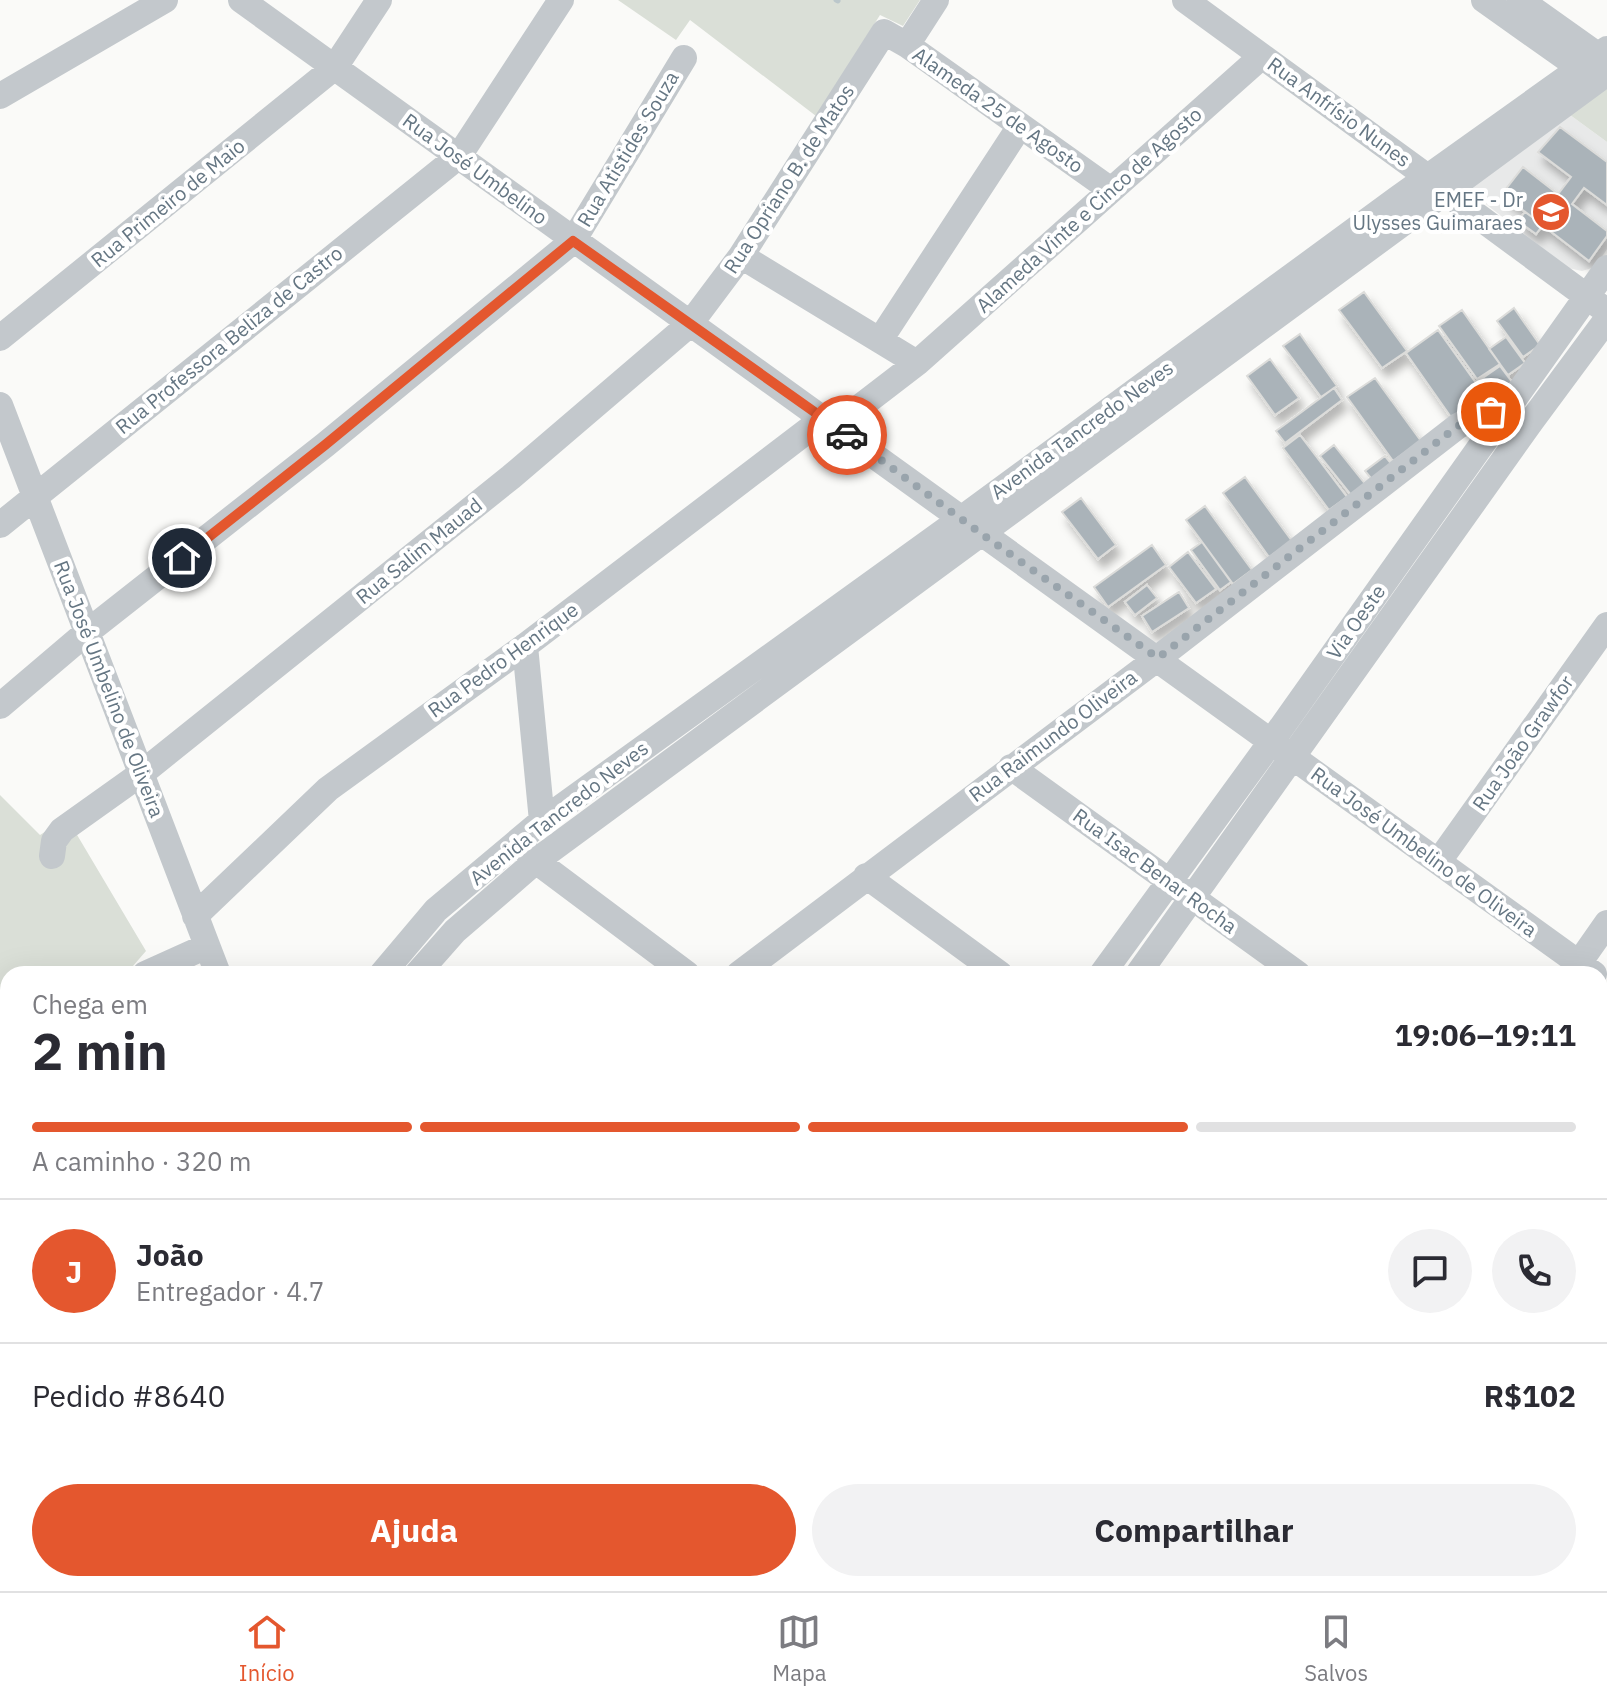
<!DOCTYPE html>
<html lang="pt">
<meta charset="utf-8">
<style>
:root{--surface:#fff;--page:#f2f2f3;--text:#2b2b33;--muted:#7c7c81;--line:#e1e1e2;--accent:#e4572e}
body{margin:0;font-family:"IBM Plex Sans",sans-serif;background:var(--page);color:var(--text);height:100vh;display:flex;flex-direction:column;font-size:30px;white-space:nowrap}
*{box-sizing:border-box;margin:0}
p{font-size:26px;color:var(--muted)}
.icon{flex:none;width:44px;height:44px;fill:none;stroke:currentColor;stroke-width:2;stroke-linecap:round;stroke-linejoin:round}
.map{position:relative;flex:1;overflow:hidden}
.details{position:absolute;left:0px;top:966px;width:1608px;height:626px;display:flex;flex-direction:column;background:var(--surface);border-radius:24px 24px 0 0;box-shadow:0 8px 32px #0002}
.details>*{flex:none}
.pin{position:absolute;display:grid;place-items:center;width:68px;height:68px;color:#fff;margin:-34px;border:4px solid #fff;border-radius:50%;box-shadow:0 2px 8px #0007}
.courier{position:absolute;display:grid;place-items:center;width:80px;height:80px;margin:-40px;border:6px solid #e4572e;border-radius:50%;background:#fff;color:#222;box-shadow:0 2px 10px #0007}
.overview em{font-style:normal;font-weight:700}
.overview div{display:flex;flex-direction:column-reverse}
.overview{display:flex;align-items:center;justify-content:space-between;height:136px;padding:0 32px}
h1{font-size:52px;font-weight:700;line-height:60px}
.bar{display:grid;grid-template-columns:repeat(4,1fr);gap:12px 8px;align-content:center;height:96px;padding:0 32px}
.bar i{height:10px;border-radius:6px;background:var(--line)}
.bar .current{background:var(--accent)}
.bar p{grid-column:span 4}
.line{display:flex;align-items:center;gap:20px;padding:0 32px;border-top:2px solid var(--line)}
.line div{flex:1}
.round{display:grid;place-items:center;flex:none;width:84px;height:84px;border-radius:42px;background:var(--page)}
.primary-button{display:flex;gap:16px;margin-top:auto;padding:16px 32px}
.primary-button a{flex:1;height:92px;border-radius:48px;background:var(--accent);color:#fff;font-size:32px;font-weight:700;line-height:92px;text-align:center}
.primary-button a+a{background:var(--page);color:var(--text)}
.menu{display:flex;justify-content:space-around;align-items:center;height:112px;border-top:2px solid var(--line);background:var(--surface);font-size:22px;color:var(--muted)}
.menu a{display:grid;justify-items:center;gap:4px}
.menu .current{color:var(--accent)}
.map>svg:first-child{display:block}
.built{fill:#e8e9e9}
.green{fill:#dadfd7}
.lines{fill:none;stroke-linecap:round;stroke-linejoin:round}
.stream{stroke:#bbc7cb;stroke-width:5}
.building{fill:#aab3b9;stroke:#dcdcda;stroke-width:2;filter:url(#shadow)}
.minor{stroke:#c3c8cc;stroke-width:26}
.done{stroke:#99a4ac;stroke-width:8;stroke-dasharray:0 14.4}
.route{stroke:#e4572e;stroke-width:10}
.labels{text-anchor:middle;stroke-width:8;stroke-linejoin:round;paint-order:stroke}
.street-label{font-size:20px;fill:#657683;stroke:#fff}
.poi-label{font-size:20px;fill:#657683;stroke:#fff;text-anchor:end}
</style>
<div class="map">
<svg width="1607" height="1591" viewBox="0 0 1607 1591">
<defs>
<filter id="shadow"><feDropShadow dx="5" dy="9" stdDeviation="4" flood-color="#0004"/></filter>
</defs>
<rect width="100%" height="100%" fill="#fafaf8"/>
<path class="built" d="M 1566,112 L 1607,142 L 1607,249 L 1595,267 L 1582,271 L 1568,268 L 1469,191 L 1467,187 Z"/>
<path class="green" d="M 618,0 L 920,0 L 903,26 L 880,15 L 816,116 L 690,20 L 676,40 Z
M 1607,83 L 1607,142 L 1566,112 Z
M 0,795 L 40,835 L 67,818 L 146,951 L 126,974 L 8,974 L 8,1151 L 0,1168 Z
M 737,1584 L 791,1584 L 801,1591 L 732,1591 Z
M 1357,1584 L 1554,1584 L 1559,1591 L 1351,1591 Z"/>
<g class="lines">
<path class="stream" d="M 836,0 L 838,1"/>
</g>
<path class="building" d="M 1560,127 L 1607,162 L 1607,205 L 1584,188 L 1572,204 L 1607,231 L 1607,236 L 1589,261 L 1502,194 L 1523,167 L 1558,194 L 1571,177 L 1538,152 Z
M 1525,212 L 1543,225 L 1536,234 L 1518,221 Z
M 1364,292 L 1407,351 L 1382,368 L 1339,310 Z
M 1514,308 L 1540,345 L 1523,357 L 1497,321 Z
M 1462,310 L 1500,364 L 1477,379 L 1439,326 Z
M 1438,330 L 1486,397 L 1453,420 L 1406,353 Z
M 1300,334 L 1337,386 L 1321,397 L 1283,346 Z
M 1506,337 L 1525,363 L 1508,375 L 1489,349 Z
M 1270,359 L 1299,398 L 1275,415 L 1247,376 Z
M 1500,366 L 1512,382 L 1488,398 L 1477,382 Z
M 1375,378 L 1421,441 L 1393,461 L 1347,397 Z
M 1334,388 L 1342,400 L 1285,443 L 1276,431 Z
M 1300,435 L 1347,497 L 1329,510 L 1283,448 Z
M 1334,445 L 1366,485 L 1352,496 L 1320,456 Z
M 1385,456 L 1394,467 L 1374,482 L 1365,471 Z
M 1245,477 L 1292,541 L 1269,557 L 1223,493 Z
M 1081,498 L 1116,545 L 1098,559 L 1062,512 Z
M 1205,506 L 1252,570 L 1233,584 L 1186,520 Z
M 1202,542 L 1231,582 L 1220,590 L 1191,550 Z
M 1152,545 L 1166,565 L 1108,607 L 1094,587 Z
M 1188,552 L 1216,589 L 1196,603 L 1169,567 Z
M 1147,585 L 1157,598 L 1135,615 L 1125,602 Z
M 1179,592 L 1189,608 L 1152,632 L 1142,616 Z
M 133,1584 L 141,1584 L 150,1591 L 133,1591 L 130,1588 Z
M 163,1584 L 186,1584 L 181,1591 L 166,1591 L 160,1587 Z
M 283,1584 L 318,1584 L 313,1591 L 293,1591 Z
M 348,1584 L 353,1584 L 363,1591 L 343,1591 Z
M 365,1584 L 398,1584 L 407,1591 L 374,1591 Z
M 572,1584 L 585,1584 L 596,1591 L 573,1591 L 576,1587 Z
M 610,1584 L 631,1584 L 626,1591 L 615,1591 L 608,1587 Z"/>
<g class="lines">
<path class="minor" d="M 241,0 L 1594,974
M 1185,0 L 1429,178 L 1445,192 L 1601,307
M 1484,0 L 1580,68
M 1520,0 L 1599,56
M 907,45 L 936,0
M 0,96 L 165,0
M 741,256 L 917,363
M 0,338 L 335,67 L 379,0
M 880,340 L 1020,126
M 0,405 L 218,974
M 835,426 L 917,363 L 1261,57
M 0,525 L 459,156 L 561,0
M 525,646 L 542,821
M 0,706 L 86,633 L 325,445 L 573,241 L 684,58
M 1011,767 L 1298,974
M 525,850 L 536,861 L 687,974
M 52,856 L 54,841 L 62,830 L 142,773 L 511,477 L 690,324 L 741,256 L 884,32 L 907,45 L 1111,190
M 1439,861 L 1607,625
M 866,876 L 1000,974
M 195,916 L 328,789 L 525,646 L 824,418
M 1579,963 L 1607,923
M 145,974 L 207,946
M 382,974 L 436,910 L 542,821 L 961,519 L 1397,199 L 1607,49
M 417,974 L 455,931 L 536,861 L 1607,73
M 739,974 L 1158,658 L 1458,426 C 1489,409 1497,411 1530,423
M 1102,974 L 1271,742 L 1607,268
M 1138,974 L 1530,423 L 1607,319
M 0,1177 L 8,1158
M 1600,1190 L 1607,1195
M 1600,1227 L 1607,1217
M 0,1500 L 8,1489
M 0,1544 L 8,1533
M 953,1584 L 962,1591
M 1580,1584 L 1591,1591
M 0,1585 L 9,1591
M 207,1591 L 212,1584
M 436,1591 L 442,1584
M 663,1591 L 668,1584
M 697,1591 L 702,1584
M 1122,1591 L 1127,1584
M 1339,1591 L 1344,1584"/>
</g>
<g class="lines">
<path class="done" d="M 847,435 L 983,535 L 1158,658 L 1458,426 L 1479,414 L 1491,412"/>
<path class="route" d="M 182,558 L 325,445 L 573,241 L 847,435"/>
</g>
<defs>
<g id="school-disc" transform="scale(2)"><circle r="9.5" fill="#e4572e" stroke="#fff"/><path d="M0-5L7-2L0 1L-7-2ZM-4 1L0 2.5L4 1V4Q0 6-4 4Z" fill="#fff"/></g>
</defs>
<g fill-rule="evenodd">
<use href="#school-disc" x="1551" y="212"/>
</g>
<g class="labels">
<g class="street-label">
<text transform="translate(998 110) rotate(35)" y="7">Alameda 25 de Agosto</text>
<text transform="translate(1339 112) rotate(36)" y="7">Rua Anfrísio Nunes</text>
<text transform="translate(628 149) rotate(-59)" y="7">Rua Atistides Souza</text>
<text transform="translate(475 169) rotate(36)" y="7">Rua José Umbelino</text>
<text transform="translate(789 179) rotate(-57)" y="7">Rua Opriano B. de Matos</text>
<text transform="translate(168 203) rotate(-39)" y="7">Rua Primeiro de Maio</text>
<text transform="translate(1089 210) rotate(-42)" y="7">Alameda Vinte e Cinco de Agosto</text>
<text transform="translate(229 340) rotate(-39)" y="7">Rua Professora Beliza de Castro</text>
<text transform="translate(1082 430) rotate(-36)" y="7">Avenida Tancredo Neves</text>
<text transform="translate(419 551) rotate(-39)" y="7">Rua Salim Mauad</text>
<text transform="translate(1356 622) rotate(-55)" y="7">Via Oeste</text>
<text transform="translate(503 660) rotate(-36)" y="7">Rua Pedro Henrique</text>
<text transform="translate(109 689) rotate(69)" y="7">Rua José Umbelino de Oliveira</text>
<text transform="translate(1053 736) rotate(-37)" y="7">Rua Raimundo Oliveira</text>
<text transform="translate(1523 743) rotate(-55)" y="7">Rua João Grawfor</text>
<text transform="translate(559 813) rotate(-38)" y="7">Avenida Tancredo Neves</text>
<text transform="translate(1424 852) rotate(36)" y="7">Rua José Umbelino de Oliveira</text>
<text transform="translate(1155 871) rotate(36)" y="7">Rua Isac Benar Rocha</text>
</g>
<g class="poi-label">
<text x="1523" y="207">EMEF - Dr<tspan x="1523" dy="23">Ulysses Guimaraes</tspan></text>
</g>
</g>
</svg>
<div class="pin" style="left:1491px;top:412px;background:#ea580c"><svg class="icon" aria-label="bag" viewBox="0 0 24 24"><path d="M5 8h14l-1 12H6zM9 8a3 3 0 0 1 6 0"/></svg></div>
<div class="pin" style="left:182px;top:558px;background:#1f2937"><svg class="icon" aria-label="home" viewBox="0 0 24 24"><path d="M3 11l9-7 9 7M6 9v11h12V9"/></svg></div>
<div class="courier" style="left:847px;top:435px"><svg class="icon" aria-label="car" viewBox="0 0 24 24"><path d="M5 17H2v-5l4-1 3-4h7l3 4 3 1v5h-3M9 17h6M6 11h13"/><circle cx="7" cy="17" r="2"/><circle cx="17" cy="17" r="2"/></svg></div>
<section class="details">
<div class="overview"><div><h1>2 min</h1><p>Chega em</p></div><em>19:06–19:11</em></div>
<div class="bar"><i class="current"></i><i class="current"></i><i class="current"></i><i></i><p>A caminho · 320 m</p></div>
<div class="line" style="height:144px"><b class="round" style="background:var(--accent);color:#fff">J</b><div><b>João</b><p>Entregador · 4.7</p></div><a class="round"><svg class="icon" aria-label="chat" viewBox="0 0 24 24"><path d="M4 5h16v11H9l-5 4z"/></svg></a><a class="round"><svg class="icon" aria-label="phone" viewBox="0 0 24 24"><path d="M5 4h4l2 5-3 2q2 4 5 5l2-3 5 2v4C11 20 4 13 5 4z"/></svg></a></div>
<div class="line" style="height:104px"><div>Pedido #8640</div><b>R$102</b></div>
<div class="primary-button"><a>Ajuda</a><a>Compartilhar</a></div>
</section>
</div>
<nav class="menu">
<a class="current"><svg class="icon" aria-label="home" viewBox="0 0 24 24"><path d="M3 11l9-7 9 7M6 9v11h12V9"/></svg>Início</a>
<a><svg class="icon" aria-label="map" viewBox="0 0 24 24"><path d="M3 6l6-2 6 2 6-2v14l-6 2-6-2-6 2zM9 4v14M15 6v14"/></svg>Mapa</a>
<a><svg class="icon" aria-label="saved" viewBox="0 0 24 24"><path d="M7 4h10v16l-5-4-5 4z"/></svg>Salvos</a>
</nav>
